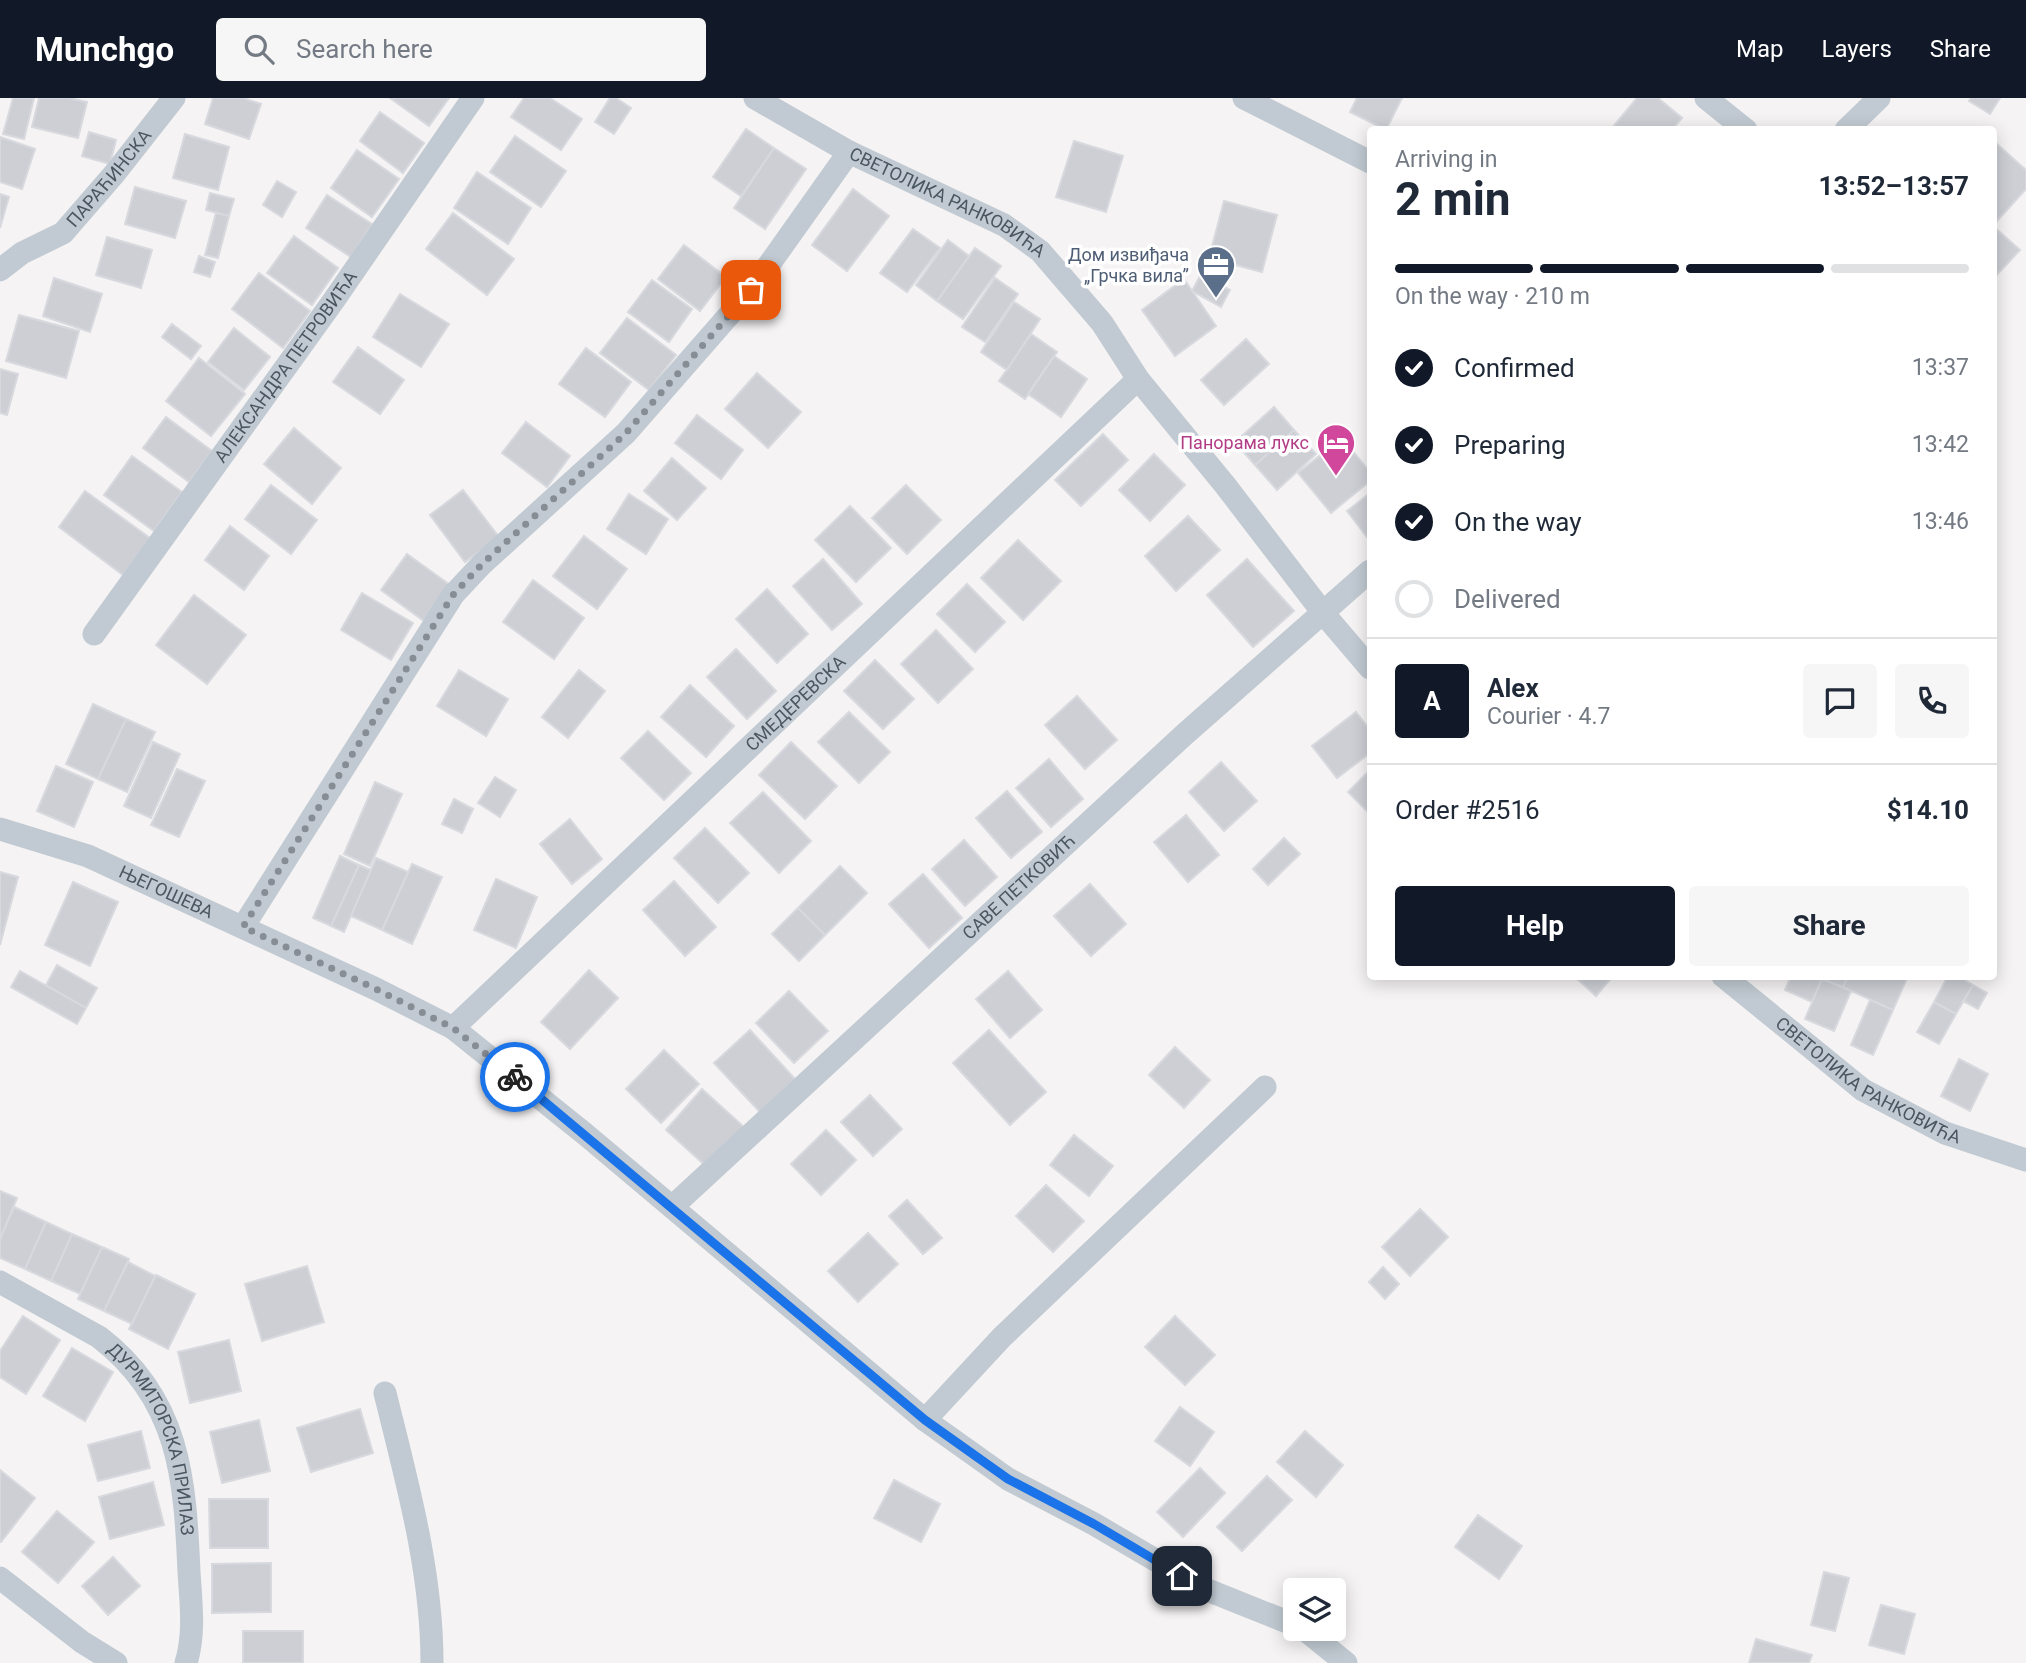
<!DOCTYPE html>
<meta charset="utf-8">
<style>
:root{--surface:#fff;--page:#f6f6f7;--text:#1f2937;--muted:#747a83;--line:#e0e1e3;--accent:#111827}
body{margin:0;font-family:Roboto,sans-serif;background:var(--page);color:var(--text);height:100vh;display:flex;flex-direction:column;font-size:26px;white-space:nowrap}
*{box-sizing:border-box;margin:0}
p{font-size:23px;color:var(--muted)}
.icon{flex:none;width:38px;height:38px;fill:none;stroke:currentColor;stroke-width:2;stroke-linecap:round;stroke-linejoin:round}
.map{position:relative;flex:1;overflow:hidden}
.sheet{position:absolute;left:1367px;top:28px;width:630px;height:854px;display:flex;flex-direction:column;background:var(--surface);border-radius:7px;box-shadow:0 4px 18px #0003}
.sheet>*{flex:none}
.controls{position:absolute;left:1283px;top:1480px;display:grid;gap:14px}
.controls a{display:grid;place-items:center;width:63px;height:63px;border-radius:7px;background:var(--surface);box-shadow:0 4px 18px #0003;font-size:35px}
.pin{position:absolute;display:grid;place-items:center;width:60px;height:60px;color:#fff;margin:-30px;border-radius:14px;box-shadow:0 4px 10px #0006}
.courier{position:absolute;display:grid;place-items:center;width:70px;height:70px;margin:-35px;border:5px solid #1a73e8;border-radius:50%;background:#fff;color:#222;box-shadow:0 2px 9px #0007}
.head em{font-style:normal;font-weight:700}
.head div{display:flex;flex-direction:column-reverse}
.head{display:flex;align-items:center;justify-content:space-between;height:119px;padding:0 28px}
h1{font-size:46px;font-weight:700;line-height:52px}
.bar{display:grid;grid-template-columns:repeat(4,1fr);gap:10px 7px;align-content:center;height:84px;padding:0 28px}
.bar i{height:9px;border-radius:5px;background:var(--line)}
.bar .on{background:var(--accent)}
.bar p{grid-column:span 4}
.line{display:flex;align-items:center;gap:18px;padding:0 28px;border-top:2px solid var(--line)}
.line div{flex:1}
.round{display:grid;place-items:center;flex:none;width:74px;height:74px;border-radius:7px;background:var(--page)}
ol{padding:0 28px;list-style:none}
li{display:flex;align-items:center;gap:21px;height:77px}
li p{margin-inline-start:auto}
li .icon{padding:7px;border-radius:50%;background:var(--accent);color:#fff;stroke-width:4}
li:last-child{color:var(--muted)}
li i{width:38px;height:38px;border:4px solid var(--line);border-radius:50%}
.primary-button{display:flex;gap:14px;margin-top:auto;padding:14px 28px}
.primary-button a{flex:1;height:80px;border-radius:7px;background:var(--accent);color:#fff;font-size:28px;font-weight:700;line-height:80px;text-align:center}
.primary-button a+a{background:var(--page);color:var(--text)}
header{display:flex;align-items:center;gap:42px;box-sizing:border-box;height:98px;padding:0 35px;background:var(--accent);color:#fff}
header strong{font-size:33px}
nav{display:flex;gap:38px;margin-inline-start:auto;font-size:24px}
.search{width:490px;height:63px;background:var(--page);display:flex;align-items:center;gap:18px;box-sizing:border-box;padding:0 24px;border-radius:7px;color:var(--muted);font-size:26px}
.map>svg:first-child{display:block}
.building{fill:#cdcfd5;stroke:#d7d9de;stroke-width:2}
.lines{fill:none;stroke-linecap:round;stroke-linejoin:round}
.minor{stroke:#c1cad2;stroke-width:23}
.done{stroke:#868d94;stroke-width:7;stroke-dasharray:0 12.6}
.route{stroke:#1a73e8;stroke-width:9}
.labels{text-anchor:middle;stroke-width:7;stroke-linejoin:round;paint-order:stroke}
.street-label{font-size:18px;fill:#4a5661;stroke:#fff}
.service-label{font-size:18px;fill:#4e5e75;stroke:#fff;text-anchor:end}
.hotel-label{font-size:18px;fill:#b23c85;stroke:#fff;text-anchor:end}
</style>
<header>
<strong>Munchgo</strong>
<div class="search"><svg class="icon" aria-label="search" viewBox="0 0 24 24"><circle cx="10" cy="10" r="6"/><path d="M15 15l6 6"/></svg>Search here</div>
<nav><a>Map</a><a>Layers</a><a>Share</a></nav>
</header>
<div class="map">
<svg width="2026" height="1565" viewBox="0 0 2026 1565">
<rect width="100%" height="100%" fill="#f5f3f3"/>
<path class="building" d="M 13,0 L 34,0 L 24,41 L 3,36 Z
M 39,0 L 69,0 L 87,4 L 78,40 L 32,29 Z
M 213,0 L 243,0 L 261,6 L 249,41 L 205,26 Z
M 390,0 L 449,0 L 429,28 Z
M 524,0 L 550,0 L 582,21 L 561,52 L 511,19 Z
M 610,0 L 616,0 L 631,10 L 614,36 L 595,24 Z
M 1357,0 L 1402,0 L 1386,32 L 1350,14 Z
M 1637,0 L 1658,0 L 1682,20 L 1672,32 L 1614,32 L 1612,30 Z
M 1971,0 L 2000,0 L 1990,16 L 1969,3 Z
M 380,14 L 424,45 L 403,75 L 360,43 Z
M 746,31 L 774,50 L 741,98 L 713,79 Z
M 89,34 L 116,42 L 110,66 L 82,58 Z
M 185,36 L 229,49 L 218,92 L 173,80 Z
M 515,38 L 566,73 L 541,109 L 490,74 Z
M 0,39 L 35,51 L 22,91 L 0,84 Z
M 1074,43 L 1123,58 L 1106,114 L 1056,99 Z
M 1997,46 L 2026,72 L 2026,91 L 1996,124 L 1993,121 L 1993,50 Z
M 774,50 L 806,71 L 765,131 L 734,110 Z
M 357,52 L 399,81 L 372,119 L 331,90 Z
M 477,74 L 531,110 L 508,146 L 454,110 Z
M 277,83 L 296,94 L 282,119 L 263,107 Z
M 135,89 L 186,103 L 175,140 L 125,126 Z
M 853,91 L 889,118 L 847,173 L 812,147 Z
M 210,95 L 234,101 L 229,118 L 206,112 Z
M 0,96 L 9,99 L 0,130 Z
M 327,97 L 372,126 L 351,159 L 306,130 Z
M 1224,103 L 1277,117 L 1262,174 L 1209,160 Z
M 216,115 L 229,118 L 218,160 L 205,157 Z
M 453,115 L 514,161 L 487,197 L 426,151 Z
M 1993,128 L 2020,152 L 1993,181 Z
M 913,131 L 940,150 L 907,194 L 880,175 Z
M 294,138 L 338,170 L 312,207 L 267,175 Z
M 107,139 L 152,152 L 141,190 L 96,177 Z
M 948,142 L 969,158 L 937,203 L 916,187 Z
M 684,147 L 726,179 L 700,213 L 658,181 Z
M 975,150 L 1001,168 L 963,221 L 937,203 Z
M 199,158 L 215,164 L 210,179 L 194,174 Z
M 259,175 L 310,213 L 283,250 L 232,211 Z
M 1201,176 L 1230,192 L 1221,209 L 1192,193 Z
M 54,180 L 102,196 L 90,234 L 43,218 Z
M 995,180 L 1018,196 L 985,244 L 962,229 Z
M 1184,181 L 1216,228 L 1175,258 L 1142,212 Z
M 652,182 L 692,211 L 669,244 L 628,214 Z
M 400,196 L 449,226 L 421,269 L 373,239 Z
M 1014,204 L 1040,221 L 1007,272 L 981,254 Z
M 19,217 L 79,233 L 66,280 L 6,263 Z
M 627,220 L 676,257 L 649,292 L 600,255 Z
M 172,226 L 201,248 L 191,261 L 162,239 Z
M 234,230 L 270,259 L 244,292 L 208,264 Z
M 1031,236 L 1057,254 L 1025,301 L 999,283 Z
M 1246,241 L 1269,266 L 1224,307 L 1201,282 Z
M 358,249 L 404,282 L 380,316 L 333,284 Z
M 586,250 L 631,284 L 605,319 L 559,286 Z
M 1054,258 L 1087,281 L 1061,319 L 1028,296 Z
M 199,260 L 245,296 L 211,338 L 166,303 Z
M 0,271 L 18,276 L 7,317 L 0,315 Z
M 757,275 L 801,314 L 768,350 L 725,311 Z
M 1274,309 L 1294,332 L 1255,367 L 1235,344 Z
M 697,317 L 743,352 L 721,381 L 675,345 Z
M 166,319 L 212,353 L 189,384 L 143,350 Z
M 526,324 L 570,358 L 547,389 L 502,355 Z
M 294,330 L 341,370 L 312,406 L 264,366 Z
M 1294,332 L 1316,356 L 1277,392 L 1255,367 Z
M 1103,336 L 1128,362 L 1081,408 L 1055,382 Z
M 1342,340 L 1370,374 L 1370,383 L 1331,415 L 1298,375 Z
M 1154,356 L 1185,387 L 1150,423 L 1119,392 Z
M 132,358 L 182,394 L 154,433 L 104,397 Z
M 672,360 L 706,390 L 677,422 L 644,393 Z
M 271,387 L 317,422 L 291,456 L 245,421 Z
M 906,387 L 941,422 L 907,456 L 872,420 Z
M 463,392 L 499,439 L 465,464 L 430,417 Z
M 85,393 L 150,440 L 123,477 L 59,429 Z
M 1370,395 L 1370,443 L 1347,413 Z
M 629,396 L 668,421 L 646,456 L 607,431 Z
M 850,408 L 891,450 L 856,484 L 815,442 Z
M 1188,418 L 1220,452 L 1176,493 L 1145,458 Z
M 230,428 L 269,458 L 244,492 L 205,462 Z
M 584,438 L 627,471 L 597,511 L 553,478 Z
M 1018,442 L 1061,483 L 1023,522 L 981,480 Z
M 407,456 L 450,487 L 424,523 L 381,492 Z
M 823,461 L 862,506 L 832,532 L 793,488 Z
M 1247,461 L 1294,513 L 1253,549 L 1207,497 Z
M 533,482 L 584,520 L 554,561 L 503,524 Z
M 967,486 L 1005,524 L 975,554 L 937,516 Z
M 767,491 L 808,536 L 777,565 L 736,521 Z
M 362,495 L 413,525 L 391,562 L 341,532 Z
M 194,497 L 246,537 L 207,586 L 156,547 Z
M 936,532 L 973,571 L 938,605 L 901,566 Z
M 736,551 L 776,593 L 747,621 L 707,579 Z
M 875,562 L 914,601 L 883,631 L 844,593 Z
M 459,572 L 508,601 L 486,638 L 437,608 Z
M 579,572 L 605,593 L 568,640 L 542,619 Z
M 690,587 L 734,628 L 706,659 L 661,619 Z
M 1077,598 L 1117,642 L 1085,671 L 1045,627 Z
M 93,606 L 126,621 L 98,681 L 66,666 Z
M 849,614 L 890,654 L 859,685 L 818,644 Z
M 1356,614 L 1370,632 L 1370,655 L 1337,680 L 1312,648 Z
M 126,621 L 155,634 L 127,694 L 98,681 Z
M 648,633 L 691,675 L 664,702 L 621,660 Z
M 153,644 L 180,656 L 151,720 L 124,708 Z
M 791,644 L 837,688 L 805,721 L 759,677 Z
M 1049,661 L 1083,701 L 1051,729 L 1016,690 Z
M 1221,664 L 1257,703 L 1224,733 L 1189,694 Z
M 56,668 L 93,684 L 74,729 L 37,713 Z
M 177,671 L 205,683 L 179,739 L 151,727 Z
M 1370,672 L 1370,716 L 1348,694 Z
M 495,679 L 516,692 L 500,719 L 478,705 Z
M 375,684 L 402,696 L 370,768 L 344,756 Z
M 1007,693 L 1042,734 L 1011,760 L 976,720 Z
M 763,694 L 811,743 L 779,775 L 730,725 Z
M 454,701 L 473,711 L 462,735 L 442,726 Z
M 1186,717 L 1219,757 L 1188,784 L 1154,744 Z
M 570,721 L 602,761 L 572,786 L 540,746 Z
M 705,730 L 749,775 L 718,805 L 674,760 Z
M 1284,740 L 1300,756 L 1268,787 L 1253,771 Z
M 964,742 L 997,779 L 965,808 L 932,771 Z
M 340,758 L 359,767 L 331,828 L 313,820 Z
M 376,760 L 408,774 L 382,832 L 351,818 Z
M 412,766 L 442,779 L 412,846 L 382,832 Z
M 359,767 L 371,772 L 344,834 L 331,828 Z
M 840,768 L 867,795 L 825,837 L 798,810 Z
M 0,774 L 18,779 L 0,847 Z
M 923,776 L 962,820 L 929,850 L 889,806 Z
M 496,781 L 537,799 L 516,850 L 474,832 Z
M 674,783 L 716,829 L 685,858 L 643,812 Z
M 73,784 L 118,804 L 90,868 L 45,847 Z
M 1090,786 L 1126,826 L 1091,858 L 1054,818 Z
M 798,810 L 825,837 L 799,863 L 772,836 Z
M 57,867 L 97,890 L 86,910 L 46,887 Z
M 589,872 L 618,900 L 570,951 L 541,924 Z
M 20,873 L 86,910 L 77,926 L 11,889 Z
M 1008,873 L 1042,912 L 1010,940 L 976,901 Z
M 1574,878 L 1613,878 L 1596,898 Z
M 1791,878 L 1823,878 L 1812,904 L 1785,892 Z
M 1826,878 L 1848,878 L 1843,889 L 1825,882 Z
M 1848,878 L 1908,878 L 1893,912 L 1843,889 Z
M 1948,878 L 1958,878 L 1973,887 L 1956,916 L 1934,904 Z
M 1822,881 L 1851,893 L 1834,933 L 1805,921 Z
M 1973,887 L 1987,895 L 1978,911 L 1963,903 Z
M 789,893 L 828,933 L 794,965 L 756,925 Z
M 1870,902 L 1893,912 L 1873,957 L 1851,947 Z
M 1934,904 L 1956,916 L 1939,946 L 1917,934 Z
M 750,932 L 795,981 L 760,1014 L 714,965 Z
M 989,932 L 1046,994 L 1010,1027 L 953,965 Z
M 1175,949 L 1210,982 L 1184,1010 L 1149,977 Z
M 664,952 L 699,986 L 661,1025 L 626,991 Z
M 1959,961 L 1988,976 L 1970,1013 L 1941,998 Z
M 702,991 L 744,1029 L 708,1070 L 666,1032 Z
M 870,997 L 902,1031 L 873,1058 L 841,1024 Z
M 826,1032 L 856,1062 L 821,1097 L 791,1066 Z
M 1074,1037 L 1113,1068 L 1089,1098 L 1050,1067 Z
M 1046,1087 L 1084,1123 L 1053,1154 L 1016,1118 Z
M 0,1093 L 17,1100 L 0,1141 Z
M 907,1102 L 942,1140 L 923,1156 L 889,1118 Z
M 14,1109 L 46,1124 L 25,1171 L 0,1160 L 0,1141 Z
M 1420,1111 L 1448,1139 L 1410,1178 L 1382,1149 Z
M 46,1124 L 72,1136 L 51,1183 L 25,1171 Z
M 868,1135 L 898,1166 L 858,1204 L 828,1173 Z
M 72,1136 L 102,1149 L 80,1196 L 51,1183 Z
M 102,1149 L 129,1161 L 104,1213 L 78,1201 Z
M 128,1164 L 155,1178 L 132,1226 L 104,1213 Z
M 307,1168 L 324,1224 L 262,1243 L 245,1186 Z
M 1383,1169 L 1399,1186 L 1385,1201 L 1369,1184 Z
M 156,1177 L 195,1196 L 168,1251 L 129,1231 Z
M 23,1218 L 60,1242 L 26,1296 L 0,1279 L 0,1253 Z
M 1175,1218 L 1215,1257 L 1185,1287 L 1145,1249 Z
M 229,1242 L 241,1293 L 190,1305 L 178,1254 Z
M 72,1250 L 113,1274 L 85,1323 L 43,1298 Z
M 1180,1309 L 1214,1334 L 1190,1368 L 1155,1343 Z
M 360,1311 L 373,1355 L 311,1374 L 297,1330 Z
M 259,1322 L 270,1373 L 222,1385 L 210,1334 Z
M 141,1333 L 150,1370 L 98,1383 L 88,1347 Z
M 1305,1333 L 1343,1367 L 1316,1399 L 1277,1364 Z
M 1200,1370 L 1225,1395 L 1183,1439 L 1157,1414 Z
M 0,1372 L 35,1400 L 1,1444 L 0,1444 Z
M 1267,1378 L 1292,1402 L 1242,1453 L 1217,1429 Z
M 894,1382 L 940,1406 L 921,1444 L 874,1420 Z
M 153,1384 L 164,1427 L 110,1441 L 99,1399 Z
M 209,1401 L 268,1401 L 268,1450 L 210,1450 Z
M 57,1413 L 94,1444 L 58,1485 L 22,1454 Z
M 1478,1417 L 1522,1448 L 1499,1481 L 1455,1449 Z
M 113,1459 L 140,1488 L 108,1517 L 82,1488 Z
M 271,1465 L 271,1514 L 212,1515 L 212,1466 Z
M 1824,1474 L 1849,1480 L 1835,1533 L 1811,1527 Z
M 1881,1507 L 1915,1516 L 1904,1556 L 1869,1547 Z
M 243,1533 L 303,1533 L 303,1565 L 243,1565 Z
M 1756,1541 L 1812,1557 L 1809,1565 L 1749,1565 Z"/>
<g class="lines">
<g class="minor">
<path id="s1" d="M 755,0 L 849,54 L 1004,127 L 1040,153 L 1102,225 L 1138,281 L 1225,387 L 1324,516 L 1370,570"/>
<path d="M 1244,0 L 1370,64"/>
<path d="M 1706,0 L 1746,32"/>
<path d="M 1846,32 L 1879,0"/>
<path id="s2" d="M 0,172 L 22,155 L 63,135 L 115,75 L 174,0"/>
<path id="s3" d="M 94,536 L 334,202 L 473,0"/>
<path id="s4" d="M 0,731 L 88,758 L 376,891 L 453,930 L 585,1036 L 925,1322 L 1008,1381 L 1094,1426 L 1205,1491 L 1295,1527"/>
<path d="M 243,829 L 453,497 L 482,466 L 626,335 L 751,192 L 849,54"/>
<path id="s5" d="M 1723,878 L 1863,992 L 1945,1035 L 2026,1062"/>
<path id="s6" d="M 453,930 L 1138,281"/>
<path id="s7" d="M 672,1109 L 1185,636 L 1370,473"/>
<path id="s8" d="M 0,1184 L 99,1239 C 180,1301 185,1381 189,1474 C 191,1505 195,1536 186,1565"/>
<path d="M 385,1295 C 407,1384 432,1473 432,1565"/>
<path d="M 925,1322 L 1002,1239 L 1265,989"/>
<path d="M 0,1480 L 82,1544 L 116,1565"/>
<path d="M 1304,1531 L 1346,1565"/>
</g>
</g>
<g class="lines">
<path class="done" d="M 515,979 L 453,930 L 376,891 L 243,829 L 453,497 L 482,466 L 626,335 L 751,192"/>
<path class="route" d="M 515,979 L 925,1322 L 1008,1381 L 1094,1426 L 1182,1478"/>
</g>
<defs>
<g id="office-pin" transform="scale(2.0125)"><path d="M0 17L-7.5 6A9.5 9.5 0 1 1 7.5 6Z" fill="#5c6f8a" stroke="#fff"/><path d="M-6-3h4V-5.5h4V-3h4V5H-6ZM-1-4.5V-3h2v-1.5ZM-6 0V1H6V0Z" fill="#fff"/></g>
<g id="hotel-pin" transform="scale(2.0125)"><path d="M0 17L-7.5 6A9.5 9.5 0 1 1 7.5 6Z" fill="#d1479c" stroke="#fff"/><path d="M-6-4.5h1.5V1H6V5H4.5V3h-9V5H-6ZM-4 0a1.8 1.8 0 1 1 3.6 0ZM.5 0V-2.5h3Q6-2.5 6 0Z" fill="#fff"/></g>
</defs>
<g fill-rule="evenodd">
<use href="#office-pin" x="1216" y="167"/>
<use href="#hotel-pin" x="1336" y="345"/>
</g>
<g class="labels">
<g class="street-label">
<text dy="6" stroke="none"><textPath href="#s2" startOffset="145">ПАРАЋИНСКА</textPath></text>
<text dy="6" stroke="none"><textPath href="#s1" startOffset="219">СВЕТОЛИКА РАНКОВИЋА</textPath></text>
<text dy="6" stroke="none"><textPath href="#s3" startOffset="329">АЛЕКСАНДРА ПЕТРОВИЋА</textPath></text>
<text dy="6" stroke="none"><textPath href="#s6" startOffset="472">СМЕДЕРЕВСКА</textPath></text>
<text dy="6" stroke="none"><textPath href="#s7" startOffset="472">САВЕ ПЕТКОВИЋ</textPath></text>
<text dy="6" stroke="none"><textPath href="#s4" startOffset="178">ЊЕГОШЕВА</textPath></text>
<text dy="6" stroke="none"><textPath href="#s5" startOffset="180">СВЕТОЛИКА РАНКОВИЋА</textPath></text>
<text dy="6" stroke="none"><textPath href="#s8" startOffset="233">ДУРМИТОРСКА ПРИЛАЗ</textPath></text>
</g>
<g class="service-label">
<text x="1189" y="163">Дом извиђача<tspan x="1189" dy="21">„Грчка вила”</tspan></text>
</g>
<g class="hotel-label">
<text x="1309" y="351">Панорама лукс</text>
</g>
</g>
</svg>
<div class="controls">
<a><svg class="icon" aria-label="layers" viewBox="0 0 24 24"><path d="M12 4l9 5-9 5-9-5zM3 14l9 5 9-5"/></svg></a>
</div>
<div class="pin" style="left:751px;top:192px;background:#ea580c"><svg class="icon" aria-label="bag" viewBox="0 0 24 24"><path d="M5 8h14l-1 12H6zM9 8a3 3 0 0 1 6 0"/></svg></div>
<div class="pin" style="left:1182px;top:1478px;background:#1f2937"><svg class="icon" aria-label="home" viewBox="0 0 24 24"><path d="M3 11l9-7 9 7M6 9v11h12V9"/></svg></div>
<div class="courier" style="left:515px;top:979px"><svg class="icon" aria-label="bike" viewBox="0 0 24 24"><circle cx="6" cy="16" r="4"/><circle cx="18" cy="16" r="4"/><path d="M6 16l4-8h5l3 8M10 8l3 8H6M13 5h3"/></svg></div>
<section class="sheet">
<div class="head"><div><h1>2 min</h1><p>Arriving in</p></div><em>13:52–13:57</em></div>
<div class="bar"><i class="on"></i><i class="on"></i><i class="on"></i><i></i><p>On the way · 210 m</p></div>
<ol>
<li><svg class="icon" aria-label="check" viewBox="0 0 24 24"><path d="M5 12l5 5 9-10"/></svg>Confirmed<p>13:37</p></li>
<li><svg class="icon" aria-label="check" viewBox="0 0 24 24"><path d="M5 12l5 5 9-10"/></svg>Preparing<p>13:42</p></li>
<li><svg class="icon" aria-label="check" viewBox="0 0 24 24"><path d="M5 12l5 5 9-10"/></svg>On the way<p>13:46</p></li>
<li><i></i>Delivered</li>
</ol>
<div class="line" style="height:126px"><b class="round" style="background:var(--accent);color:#fff">A</b><div><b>Alex</b><p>Courier · 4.7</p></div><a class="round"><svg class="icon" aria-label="chat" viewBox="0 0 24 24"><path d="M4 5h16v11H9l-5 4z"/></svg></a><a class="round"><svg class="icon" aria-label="phone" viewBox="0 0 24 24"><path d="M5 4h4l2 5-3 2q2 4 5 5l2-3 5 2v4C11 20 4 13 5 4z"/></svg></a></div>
<div class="line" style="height:91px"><div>Order #2516</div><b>$14.10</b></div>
<div class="primary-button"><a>Help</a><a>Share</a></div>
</section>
</div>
